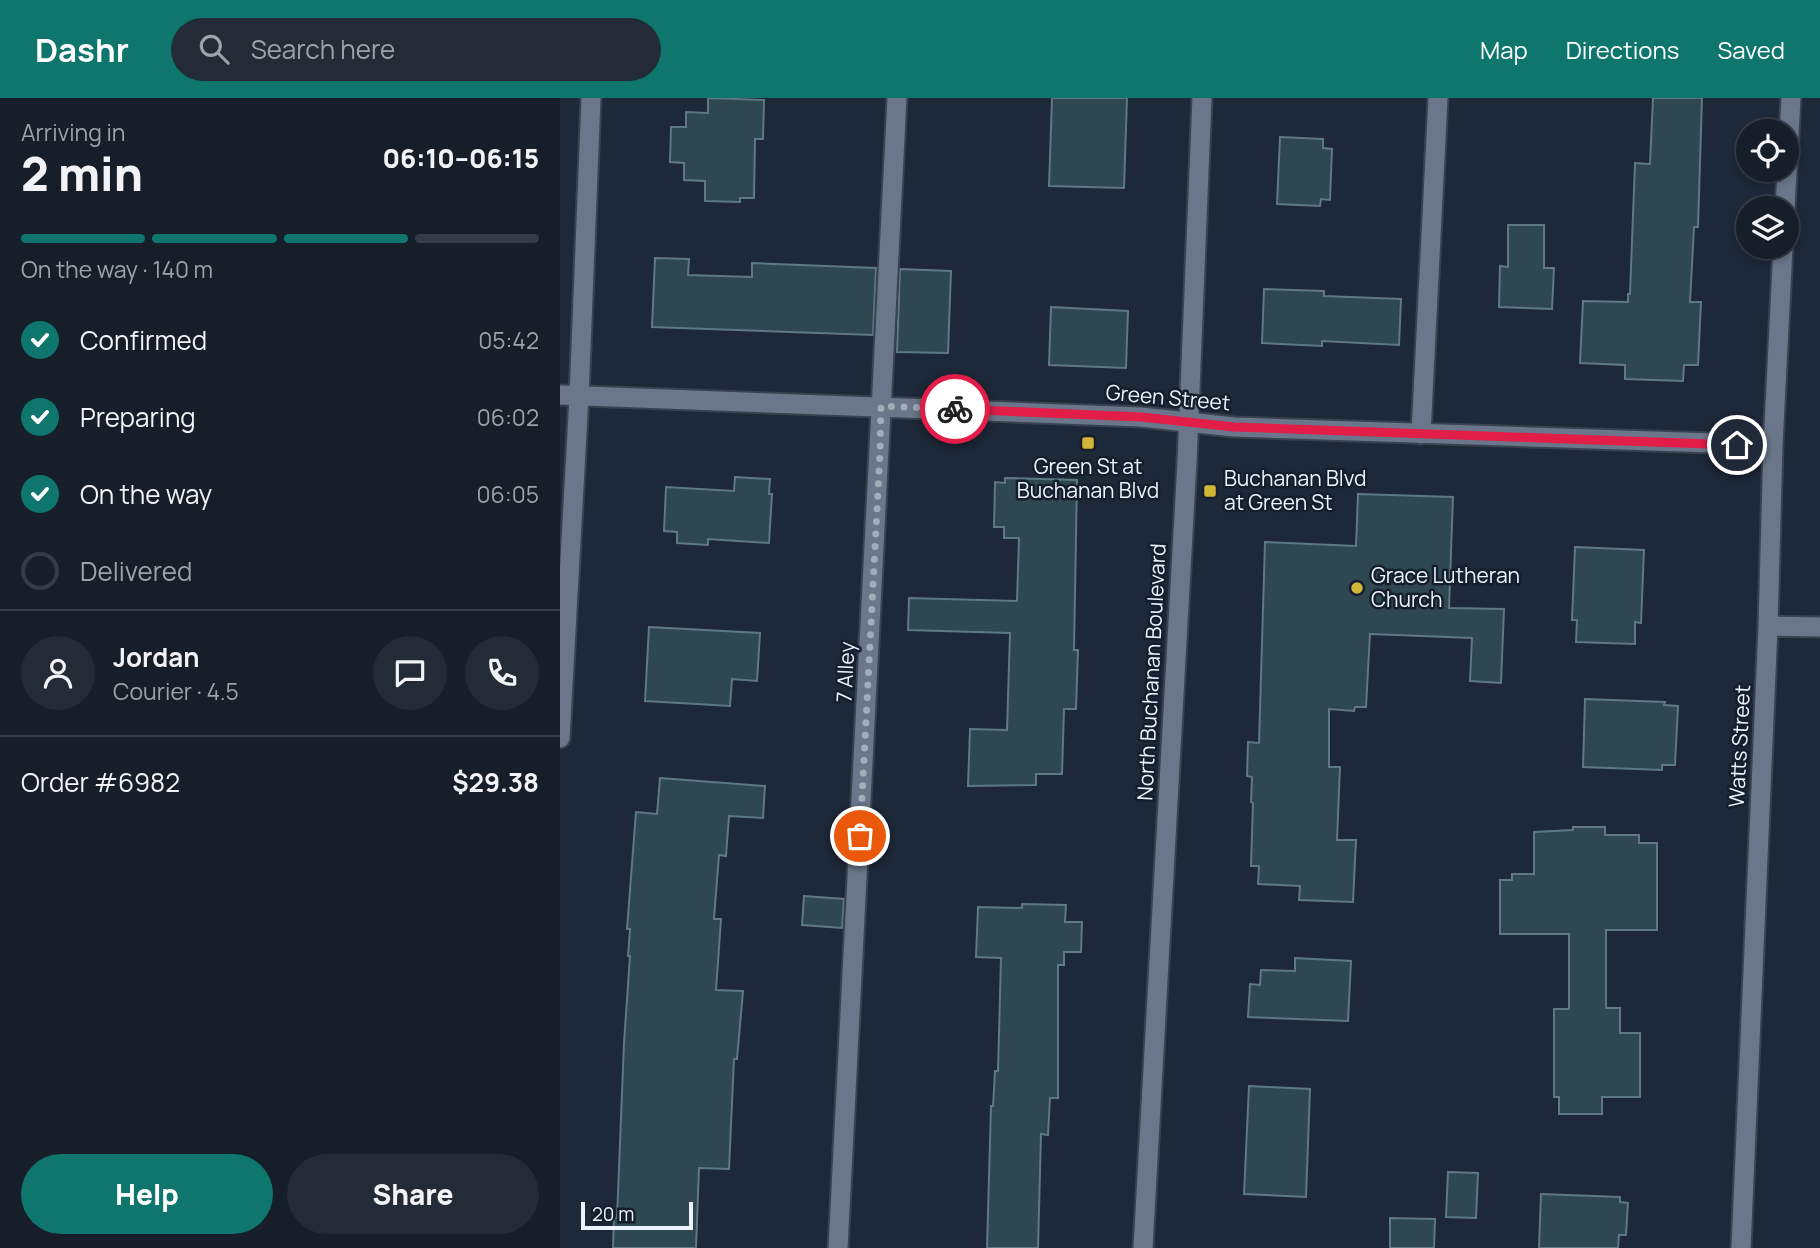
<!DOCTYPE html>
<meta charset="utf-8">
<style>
:root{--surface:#161e2a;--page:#232b36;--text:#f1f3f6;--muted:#9ea2a8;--line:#353c47;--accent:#0f766e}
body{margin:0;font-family:Manrope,sans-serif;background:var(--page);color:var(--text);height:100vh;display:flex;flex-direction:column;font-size:26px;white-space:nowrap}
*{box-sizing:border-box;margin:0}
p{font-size:23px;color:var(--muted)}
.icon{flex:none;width:38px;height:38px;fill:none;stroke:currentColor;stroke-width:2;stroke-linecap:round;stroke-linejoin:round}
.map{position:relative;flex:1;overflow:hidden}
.side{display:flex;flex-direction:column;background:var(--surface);width:560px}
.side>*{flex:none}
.fabs{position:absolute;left:1176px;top:21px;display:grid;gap:14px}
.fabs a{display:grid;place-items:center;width:63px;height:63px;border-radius:50%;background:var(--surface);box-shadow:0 4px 10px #0003,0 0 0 2px var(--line);font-size:35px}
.scale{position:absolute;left:21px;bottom:18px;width:112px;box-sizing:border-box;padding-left:7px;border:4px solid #ebf3fe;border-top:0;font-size:19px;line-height:24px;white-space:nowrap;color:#ebf3fe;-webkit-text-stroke:5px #141e2e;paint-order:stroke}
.pin{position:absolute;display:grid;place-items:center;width:60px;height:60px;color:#fff;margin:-30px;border:4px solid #fff;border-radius:50%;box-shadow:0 2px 7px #0007}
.courier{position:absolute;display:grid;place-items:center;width:70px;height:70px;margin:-35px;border:5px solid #e11d48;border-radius:50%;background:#fff;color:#222;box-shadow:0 2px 9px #0007}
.headline em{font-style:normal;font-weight:800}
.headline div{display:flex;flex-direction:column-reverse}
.headline{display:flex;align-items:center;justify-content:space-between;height:119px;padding:0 21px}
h1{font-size:46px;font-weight:800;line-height:52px}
.bar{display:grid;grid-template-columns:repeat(4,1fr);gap:10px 7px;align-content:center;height:84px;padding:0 21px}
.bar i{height:9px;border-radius:5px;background:var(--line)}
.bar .current{background:var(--accent)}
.bar p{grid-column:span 4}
.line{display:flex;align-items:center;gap:18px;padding:0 21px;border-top:2px solid var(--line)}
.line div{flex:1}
.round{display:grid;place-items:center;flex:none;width:74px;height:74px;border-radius:37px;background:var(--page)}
ol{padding:0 21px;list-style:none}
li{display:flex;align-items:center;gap:21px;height:77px}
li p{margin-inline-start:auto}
li .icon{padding:7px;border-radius:50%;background:var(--accent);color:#fff;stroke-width:4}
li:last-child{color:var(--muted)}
li i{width:38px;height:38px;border:4px solid var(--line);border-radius:50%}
.action{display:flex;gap:14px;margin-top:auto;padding:14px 21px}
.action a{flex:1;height:80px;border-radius:42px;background:var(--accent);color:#fff;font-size:28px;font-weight:800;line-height:80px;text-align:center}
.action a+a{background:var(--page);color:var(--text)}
header{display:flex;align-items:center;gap:42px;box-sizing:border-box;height:98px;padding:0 35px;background:var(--accent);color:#fff}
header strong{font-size:33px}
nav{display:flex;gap:38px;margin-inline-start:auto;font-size:24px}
.search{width:490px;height:63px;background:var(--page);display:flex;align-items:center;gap:18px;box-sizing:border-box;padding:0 24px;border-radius:38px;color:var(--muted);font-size:26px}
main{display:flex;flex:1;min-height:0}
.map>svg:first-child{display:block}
.building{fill:#2f4751;stroke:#5f7984;stroke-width:2}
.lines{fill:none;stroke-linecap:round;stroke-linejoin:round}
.service-casing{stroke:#394250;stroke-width:23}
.minor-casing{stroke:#394250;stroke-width:23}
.tertiary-casing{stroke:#394250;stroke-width:23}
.service{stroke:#6a778a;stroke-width:19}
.minor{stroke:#6a778a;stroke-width:19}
.tertiary{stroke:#6a778a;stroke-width:19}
.done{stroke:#a3acb9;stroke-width:7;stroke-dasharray:0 12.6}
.route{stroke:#e11d48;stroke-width:9}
.poi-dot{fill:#d2b736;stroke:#141e2e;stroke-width:2.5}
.labels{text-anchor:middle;stroke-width:5;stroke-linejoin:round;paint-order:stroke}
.street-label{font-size:21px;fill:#ebf3fe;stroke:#141e2e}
.poi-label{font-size:21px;fill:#ebf3fe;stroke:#141e2e;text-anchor:start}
</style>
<header>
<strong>Dashr</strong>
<div class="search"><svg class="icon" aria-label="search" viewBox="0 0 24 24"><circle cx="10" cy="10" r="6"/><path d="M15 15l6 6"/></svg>Search here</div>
<nav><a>Map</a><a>Directions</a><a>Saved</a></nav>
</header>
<main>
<section class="side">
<div class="headline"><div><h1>2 min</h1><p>Arriving in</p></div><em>06:10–06:15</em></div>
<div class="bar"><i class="current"></i><i class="current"></i><i class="current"></i><i></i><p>On the way · 140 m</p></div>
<ol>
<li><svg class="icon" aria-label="check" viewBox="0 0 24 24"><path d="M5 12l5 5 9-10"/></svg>Confirmed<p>05:42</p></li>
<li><svg class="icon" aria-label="check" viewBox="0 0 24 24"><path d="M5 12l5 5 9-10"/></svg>Preparing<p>06:02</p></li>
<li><svg class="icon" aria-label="check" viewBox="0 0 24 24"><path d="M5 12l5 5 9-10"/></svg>On the way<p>06:05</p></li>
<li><i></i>Delivered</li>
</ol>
<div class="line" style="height:126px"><a class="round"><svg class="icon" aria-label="person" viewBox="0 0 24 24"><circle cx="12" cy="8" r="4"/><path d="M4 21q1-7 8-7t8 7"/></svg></a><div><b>Jordan</b><p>Courier · 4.5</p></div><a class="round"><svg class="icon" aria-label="chat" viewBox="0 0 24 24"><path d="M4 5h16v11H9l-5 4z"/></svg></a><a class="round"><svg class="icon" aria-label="phone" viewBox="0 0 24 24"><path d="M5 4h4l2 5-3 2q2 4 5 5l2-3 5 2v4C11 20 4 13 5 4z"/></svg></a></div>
<div class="line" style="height:91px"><div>Order #6982</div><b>$29.38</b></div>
<div class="action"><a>Help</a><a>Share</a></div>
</section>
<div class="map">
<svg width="1260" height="1150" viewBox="0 0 1260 1150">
<rect width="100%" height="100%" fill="#1d2838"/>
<path class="building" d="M 148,0 L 204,2 L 203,41 L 195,41 L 194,100 L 180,100 L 180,104 L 145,103 L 145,83 L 124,82 L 124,65 L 110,64 L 111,29 L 126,29 L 126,14 L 148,15 Z
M 492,0 L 567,0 L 564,90 L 489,88 Z
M 1093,0 L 1142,0 L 1138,129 L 1134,129 L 1130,204 L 1141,204 L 1138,267 L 1124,267 L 1123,283 L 1065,281 L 1065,267 L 1020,265 L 1023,203 L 1068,204 L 1068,196 L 1070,196 L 1075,65 L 1090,66 Z
M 720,39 L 763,41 L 763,50 L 772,51 L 770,102 L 761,101 L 760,108 L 717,106 Z
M 948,127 L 984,127 L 984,170 L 994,170 L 992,211 L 939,209 L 940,168 L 948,169 Z
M 95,160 L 129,161 L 128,177 L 192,179 L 192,165 L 316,170 L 313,237 L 92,229 Z
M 340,171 L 391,173 L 388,255 L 337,254 Z
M 704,191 L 764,193 L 764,198 L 841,201 L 839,247 L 762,243 L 762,248 L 702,245 Z
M 491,209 L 568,213 L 566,270 L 489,267 Z
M 175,379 L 210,381 L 209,396 L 212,396 L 209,445 L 148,441 L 148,447 L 117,445 L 117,434 L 104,433 L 106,389 L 174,393 Z
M 445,380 L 517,382 L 514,552 L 518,552 L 516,611 L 504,611 L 502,676 L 476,676 L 476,687 L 408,688 L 410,631 L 447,632 L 450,535 L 348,532 L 349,500 L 457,503 L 459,440 L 444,440 L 444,429 L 434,429 L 435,384 L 445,385 Z
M 798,396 L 893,399 L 889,510 L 944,511 L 941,585 L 910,583 L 912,540 L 810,536 L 806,609 L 795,609 L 794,613 L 769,611 L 769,669 L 780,669 L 777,742 L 796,742 L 793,804 L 739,802 L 740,788 L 698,786 L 699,768 L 691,768 L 693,705 L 691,704 L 692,679 L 687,678 L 688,644 L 699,645 L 705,444 L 796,448 Z
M 1015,449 L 1084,452 L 1081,525 L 1075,524 L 1075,546 L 1016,544 L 1017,522 L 1012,522 Z
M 89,529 L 200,535 L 197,583 L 172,581 L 170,608 L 85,603 Z
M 1025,601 L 1105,604 L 1104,607 L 1118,608 L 1115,667 L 1102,667 L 1102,672 L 1023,669 Z
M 100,680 L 205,688 L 203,720 L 169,718 L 166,758 L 159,757 L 154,821 L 161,821 L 156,892 L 183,893 L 177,961 L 174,961 L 169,1071 L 139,1070 L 136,1150 L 53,1150 L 54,1120 L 57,1120 L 64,945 L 70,858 L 68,858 L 70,831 L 67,831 L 76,714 L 97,716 Z
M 1013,729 L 1045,729 L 1045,737 L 1079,737 L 1079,745 L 1097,745 L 1097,832 L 1046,832 L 1046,910 L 1060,910 L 1060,935 L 1080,935 L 1080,999 L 1042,999 L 1042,1016 L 999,1016 L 999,999 L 994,999 L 994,911 L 1009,911 L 1009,836 L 940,836 L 940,782 L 952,782 L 952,776 L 974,776 L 974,734 L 1013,732 Z
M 244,798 L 284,801 L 282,830 L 242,827 Z
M 462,806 L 506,807 L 505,824 L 522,824 L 521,854 L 504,854 L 504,867 L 498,867 L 498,1000 L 490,1000 L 488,1037 L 481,1036 L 478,1150 L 427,1150 L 431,1008 L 433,1008 L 435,973 L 438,973 L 441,860 L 416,859 L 418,809 L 462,810 Z
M 735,860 L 791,863 L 788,923 L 688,919 L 690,886 L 700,887 L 701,872 L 735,873 Z
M 689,988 L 750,991 L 746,1099 L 684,1096 Z
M 888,1074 L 918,1075 L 916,1120 L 886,1119 Z
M 981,1096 L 1060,1099 L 1060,1104 L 1068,1105 L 1066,1137 L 1059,1137 L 1058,1150 L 979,1150 Z
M 830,1120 L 875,1121 L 874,1150 L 830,1150 Z"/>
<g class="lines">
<g class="service-casing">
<path id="service" d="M 861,336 L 878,0
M 278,1150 L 337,0"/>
</g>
<g class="minor-casing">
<path id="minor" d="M 1225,110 L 1231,0
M 0,297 L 581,319 L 674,329 L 1213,347
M 1208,528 L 1260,529
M 0,640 L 19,299 L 31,0
M 1181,1150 L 1208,528 L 1213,347 L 1223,149"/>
</g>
<g class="tertiary-casing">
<path id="tertiary" d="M 583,1150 L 627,364 L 642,0"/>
</g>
<use href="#service" class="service"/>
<use href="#minor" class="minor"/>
<use href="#tertiary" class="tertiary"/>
</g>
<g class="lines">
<path class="done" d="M 300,738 L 320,354 L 321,308 L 395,311"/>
<path class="route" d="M 395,311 L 581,319 L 674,329 L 1177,347"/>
</g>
<g class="poi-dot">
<rect x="521" y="338" width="14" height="14" rx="3.5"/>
<rect x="643" y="386" width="14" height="14" rx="3.5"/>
<circle cx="797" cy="490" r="7"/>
</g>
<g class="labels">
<g class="street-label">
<text transform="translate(608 300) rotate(5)" y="7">Green Street</text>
<text transform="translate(286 574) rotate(-87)" y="7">7 Alley</text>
<text transform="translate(592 574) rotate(-87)" y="7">North Buchanan Boulevard</text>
<text transform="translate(1180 648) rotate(-87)" y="7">Watts Street</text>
</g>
<g class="poi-label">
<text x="528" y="376" text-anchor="middle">Green St at<tspan x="528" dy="24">Buchanan Blvd</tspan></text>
<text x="664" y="388">Buchanan Blvd<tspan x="664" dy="24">at Green St</tspan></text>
<text x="811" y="485">Grace Lutheran<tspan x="811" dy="24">Church</tspan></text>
</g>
</g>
</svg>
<div class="fabs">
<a><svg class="icon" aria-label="locate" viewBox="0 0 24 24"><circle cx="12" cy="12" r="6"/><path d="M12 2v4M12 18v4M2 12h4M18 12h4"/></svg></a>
<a><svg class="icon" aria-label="layers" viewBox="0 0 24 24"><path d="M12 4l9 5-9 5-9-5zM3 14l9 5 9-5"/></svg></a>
</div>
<div class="scale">20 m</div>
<div class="pin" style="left:300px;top:738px;background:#ea580c"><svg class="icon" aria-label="bag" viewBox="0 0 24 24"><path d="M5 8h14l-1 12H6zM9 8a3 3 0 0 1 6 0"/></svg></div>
<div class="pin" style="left:1177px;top:347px;background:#1f2937"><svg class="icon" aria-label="home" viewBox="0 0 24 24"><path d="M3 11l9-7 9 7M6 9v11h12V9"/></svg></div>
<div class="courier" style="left:395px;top:311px"><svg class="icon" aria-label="bike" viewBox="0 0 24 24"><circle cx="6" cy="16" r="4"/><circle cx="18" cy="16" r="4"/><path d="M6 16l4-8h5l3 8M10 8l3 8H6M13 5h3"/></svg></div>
</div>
</main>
